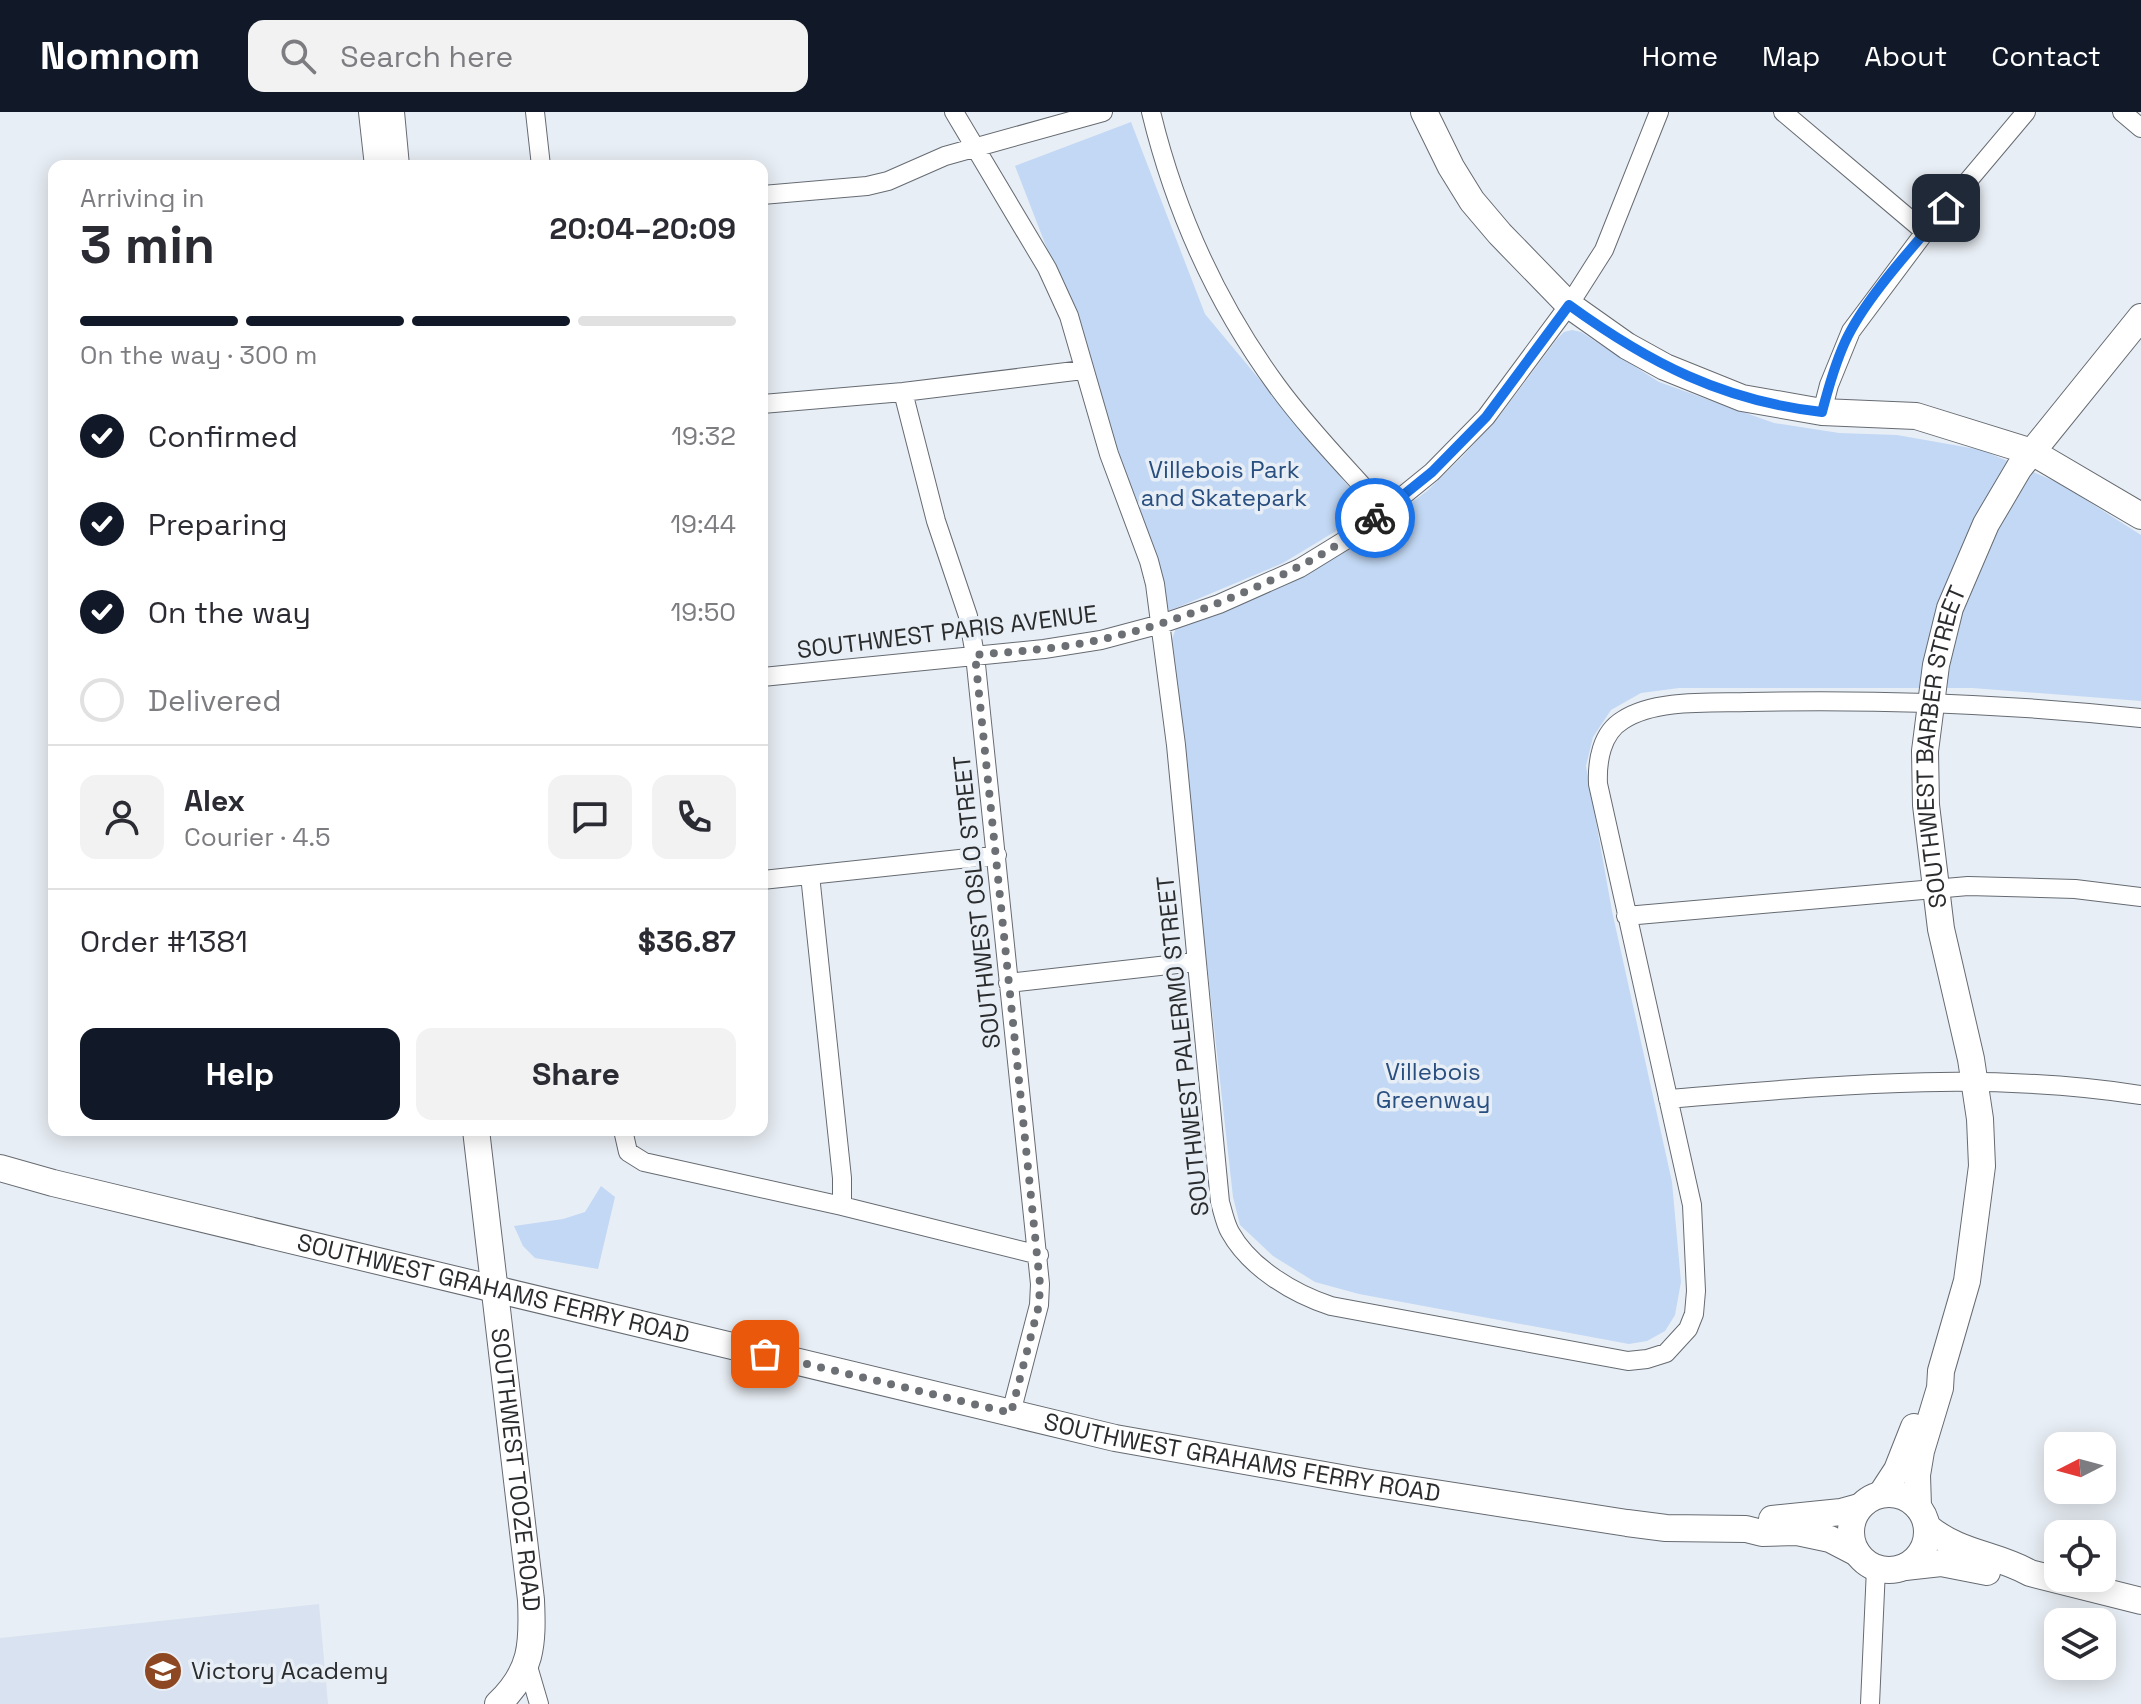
<!DOCTYPE html>
<meta charset="utf-8">
<style>
:root{--surface:#fff;--page:#f2f2f3;--text:#2b2b33;--muted:#7c7c81;--line:#e1e1e2;--accent:#111827}
body{margin:0;font-family:"Space Grotesk",sans-serif;background:var(--page);color:var(--text);height:100vh;display:flex;flex-direction:column;font-size:30px;white-space:nowrap}
*{box-sizing:border-box;margin:0}
p{font-size:26px;color:var(--muted)}
.icon{flex:none;width:44px;height:44px;fill:none;stroke:currentColor;stroke-width:2;stroke-linecap:round;stroke-linejoin:round}
.map{position:relative;flex:1;overflow:hidden}
.side{position:absolute;left:48px;top:48px;width:720px;height:976px;display:flex;flex-direction:column;background:var(--surface);border-radius:16px;box-shadow:0 4px 20px #0003}
.side>*{flex:none}
.needle{width:52px;rotate:264deg}
.tools{position:absolute;left:2044px;top:1320px;display:grid;gap:16px}
.tools a{display:grid;place-items:center;width:72px;height:72px;border-radius:16px;background:var(--surface);box-shadow:0 4px 20px #0003;font-size:40px}
.pin{position:absolute;display:grid;place-items:center;width:68px;height:68px;color:#fff;margin:-34px;border-radius:16px;box-shadow:0 4px 12px #0006}
.courier{position:absolute;display:grid;place-items:center;width:80px;height:80px;margin:-40px;border:6px solid #1a73e8;border-radius:50%;background:#fff;color:#222;box-shadow:0 2px 10px #0007}
.head em{font-style:normal;font-weight:600}
.head div{display:flex;flex-direction:column-reverse}
.head{display:flex;align-items:center;justify-content:space-between;height:136px;padding:0 32px}
h1{font-size:52px;font-weight:600;line-height:60px}
.bar{display:grid;grid-template-columns:repeat(4,1fr);gap:12px 8px;align-content:center;height:96px;padding:0 32px}
.bar i{height:10px;border-radius:6px;background:var(--line)}
.bar .selected{background:var(--accent)}
.bar p{grid-column:span 4}
.line{display:flex;align-items:center;gap:20px;padding:0 32px;border-top:2px solid var(--line)}
.line div{flex:1}
.round{display:grid;place-items:center;flex:none;width:84px;height:84px;border-radius:16px;background:var(--page)}
ol{padding:0 32px;list-style:none}
li{display:flex;align-items:center;gap:24px;height:88px}
li p{margin-inline-start:auto}
li .icon{padding:8px;border-radius:50%;background:var(--accent);color:#fff;stroke-width:4}
li:last-child{color:var(--muted)}
li i{width:44px;height:44px;border:4px solid var(--line);border-radius:50%}
.action{display:flex;gap:16px;margin-top:auto;padding:16px 32px}
.action a{flex:1;height:92px;border-radius:16px;background:var(--accent);color:#fff;font-size:32px;font-weight:600;line-height:92px;text-align:center}
.action a+a{background:var(--page);color:var(--text)}
header{display:flex;align-items:center;gap:48px;box-sizing:border-box;height:112px;padding:0 40px;background:var(--accent);color:#fff}
header strong{font-size:38px}
nav{display:flex;gap:44px;margin-inline-start:auto;font-size:28px}
.search{width:560px;height:72px;background:var(--page);display:flex;align-items:center;gap:20px;box-sizing:border-box;padding:0 28px;border-radius:16px;color:var(--muted);font-size:30px}
.map>svg:first-child{display:block}
.built{fill:#d8e2f0}
.green{fill:#c2d8f4}
.lines{fill:none;stroke-linecap:round;stroke-linejoin:round}
.street-casing{stroke:#666b72;stroke-width:20}
.secondary-casing{stroke:#666b72;stroke-width:28}
.street{stroke:#fff;stroke-width:18}
.secondary{stroke:#fff;stroke-width:26}
.done{stroke:#6c7074;stroke-width:8;stroke-dasharray:0 14.4}
.route{stroke:#1a73e8;stroke-width:10}
.labels{text-anchor:middle;stroke-width:7;stroke-linejoin:round;paint-order:stroke}
.park-label{font-size:24px;fill:#294f80;stroke:#e8eef5}
.street-label{font-size:24px;fill:#2a2c2e;stroke:#e8eef5}
.poi-label{font-size:24px;fill:#2a2c2e;stroke:#e8eef5;text-anchor:start}
</style>
<header>
<strong>Nomnom</strong>
<div class="search"><svg class="icon" aria-label="search" viewBox="0 0 24 24"><circle cx="10" cy="10" r="6"/><path d="M15 15l6 6"/></svg>Search here</div>
<nav><a>Home</a><a>Map</a><a>About</a><a>Contact</a></nav>
</header>
<div class="map">
<svg width="2141" height="1592" viewBox="0 0 2141 1592">
<rect width="100%" height="100%" fill="#e8eef5"/>
<path class="built" d="M 319,1492 L 328,1592 L 0,1592 L 0,1526 Z"/>
<path class="green" d="M 1131,10 L 1205,202 L 1369,399 L 1283,451 L 1169,499 L 1116,347 L 1073,204 L 1015,54 Z
M 1572,218 L 1581,220 L 1659,270 L 1774,311 L 1839,321 L 1897,323 L 1982,338 L 2061,372 L 2141,423 L 2141,589 L 1972,576 L 1679,576 L 1641,581 L 1611,598 L 1593,625 L 1586,654 L 1612,799 L 1672,1070 L 1681,1170 L 1675,1203 L 1665,1219 L 1647,1229 L 1629,1232 L 1359,1182 L 1315,1170 L 1273,1144 L 1240,1113 L 1233,1085 L 1171,530 L 1176,516 L 1372,420 L 1427,379 L 1462,345 L 1501,302 L 1557,227 L 1564,220 Z
M 601,1074 L 615,1085 L 598,1157 L 535,1146 L 523,1134 L 514,1114 L 563,1107 L 585,1100 Z"/>
<g class="lines">
<g class="street-casing">
<path id="street" d="M 535,0 L 541,54
M 954,0 L 1047,156 L 1069,204 L 1109,342 L 1149,449 L 1155,472 L 1176,633 L 1220,1090 C 1223,1100 1225,1111 1230,1120 C 1250,1156 1294,1182 1331,1194 L 1628,1249 L 1647,1247 L 1666,1241 L 1688,1217 L 1694,1202 L 1696,1179 L 1692,1093 L 1598,672 C 1597,650 1601,621 1623,608 C 1655,587 1711,591 1748,590 C 1880,587 2010,592 2141,606
M 1151,0 C 1175,99 1217,192 1277,274 C 1309,318 1349,358 1384,398
M 1783,0 L 1925,120
M 2122,0 L 2141,16
M 762,83 L 867,74 L 888,69 L 945,44 L 1103,0
M 903,280 L 936,409 L 968,504 L 975,543 L 1040,1172 L 1039,1193 L 1011,1301
M 762,292 L 903,280 L 1083,258
M 1822,300 L 1829,273 L 1851,219 L 1925,120 L 2026,0
M 762,565 L 1044,537 L 1101,528 L 1161,512 L 1219,492 L 1300,456 L 1357,421 L 1432,360 L 1486,305 L 1569,193 L 1604,138 L 1659,0
M 810,763 L 842,1066 L 842,1094
M 762,768 L 997,743
M 1626,804 L 1968,774 L 2075,777 L 2141,785
M 1008,871 L 1195,850
M 1668,987 C 1829,974 1979,958 2141,983
M 623,1018 L 628,1040 L 644,1050 L 842,1094 L 1039,1143
M 527,1551 L 539,1592
M 1870,1592 L 1876,1456"/>
</g>
<g class="secondary-casing">
<g id="secondary">
<path d="M 372,0 L 378,54"/>
<path d="M 391,0 L 396,54"/>
<path d="M 1424,0 L 1451,55 L 1472,89 L 1500,122 L 1569,193 L 1627,234 L 1665,255 L 1742,286 L 1822,300 L 1916,304 L 2032,340 L 2141,404"/>
<path id="s1" d="M 476,1018 L 531,1488 C 533,1532 532,1560 498,1592"/>
<path id="s2" d="M 0,1056 L 53,1071 L 1115,1326 L 1364,1370 L 1627,1411 L 1666,1416 L 1746,1417 L 1762,1421 L 1797,1420 L 1830,1427 L 1857,1441"/>
<path d="M 1882,1381 L 1897,1358 L 1914,1315"/>
<circle cx="1889" cy="1420" r="38"/>
<path id="s3" d="M 1918,1395 L 1917,1363 L 1921,1339 L 1940,1276 L 1941,1259 L 1967,1169 L 1982,1054 L 1980,1007 L 1971,947 L 1941,817 L 1926,693 L 1925,639 L 1936,553 L 1950,496 L 1986,412 L 2019,356 L 2141,205"/>
<path d="M 1772,1407 L 1841,1400 L 1859,1395"/>
<path d="M 1927,1415 C 1962,1443 1994,1441 2030,1461 L 2141,1489"/>
<path d="M 1905,1455 L 1941,1451 L 1987,1460"/>
</g>
</g>
<use href="#street" class="street"/>
<use href="#secondary" class="secondary"/>
</g>
<g class="lines">
<path class="done" d="M 765,1242 L 1011,1301 L 1039,1193 L 1040,1172 L 975,543 C 1018,539 1061,537 1103,527 C 1159,515 1212,495 1265,471 C 1304,453 1342,433 1375,406"/>
<path class="route" d="M 1375,406 L 1432,360 L 1486,305 L 1569,193 C 1649,251 1723,289 1822,300 C 1828,277 1835,252 1845,230 C 1865,186 1914,134 1946,96"/>
</g>
<defs>
<g id="school-disc" transform="scale(2)"><circle r="9.5" fill="#8e4723" stroke="#e8eef5"/><path d="M0-5L7-2L0 1L-7-2ZM-4 1L0 2.5L4 1V4Q0 6-4 4Z" fill="#fff"/></g>
</defs>
<g fill-rule="evenodd">
<use href="#school-disc" x="163" y="1559"/>
</g>
<g class="labels">
<g class="park-label">
<text x="1224" y="366">Villebois Park<tspan x="1224" dy="28">and Skatepark</tspan></text>
<text x="1433" y="968">Villebois<tspan x="1433" dy="28">Greenway</tspan></text>
</g>
<g class="street-label">
<text transform="translate(947 520) rotate(-7)" y="8">SOUTHWEST PARIS AVENUE</text>
<text dy="8" stroke="none"><textPath href="#s3" startOffset="774">SOUTHWEST BARBER STREET</textPath></text>
<text transform="translate(977 790) rotate(-96)" y="8">SOUTHWEST OSLO STREET</text>
<text transform="translate(1183 934) rotate(-96)" y="8">SOUTHWEST PALERMO STREET</text>
<text dy="8" stroke="none"><textPath href="#s2" startOffset="508">SOUTHWEST GRAHAMS FERRY ROAD</textPath></text>
<text dy="8" stroke="none"><textPath href="#s2" startOffset="1276">SOUTHWEST GRAHAMS FERRY ROAD</textPath></text>
<text dy="8" stroke="none"><textPath href="#s1" startOffset="342">SOUTHWEST TOOZE ROAD</textPath></text>
</g>
<g class="poi-label">
<text x="191" y="1567">Victory Academy</text>
</g>
</g>
</svg>
<div class="tools">
<a><svg class="needle" viewBox="-14 -14 28 28"><path d="M0-13l5 13h-10z" fill="#e53935"/><path d="M0 13l5-13h-10z" fill="#7c7c81"/></svg></a>
<a><svg class="icon" aria-label="locate" viewBox="0 0 24 24"><circle cx="12" cy="12" r="6"/><path d="M12 2v4M12 18v4M2 12h4M18 12h4"/></svg></a>
<a><svg class="icon" aria-label="layers" viewBox="0 0 24 24"><path d="M12 4l9 5-9 5-9-5zM3 14l9 5 9-5"/></svg></a>
</div>
<div class="pin" style="left:765px;top:1242px;background:#ea580c"><svg class="icon" aria-label="bag" viewBox="0 0 24 24"><path d="M5 8h14l-1 12H6zM9 8a3 3 0 0 1 6 0"/></svg></div>
<div class="pin" style="left:1946px;top:96px;background:#1f2937"><svg class="icon" aria-label="home" viewBox="0 0 24 24"><path d="M3 11l9-7 9 7M6 9v11h12V9"/></svg></div>
<div class="courier" style="left:1375px;top:406px"><svg class="icon" aria-label="bike" viewBox="0 0 24 24"><circle cx="6" cy="16" r="4"/><circle cx="18" cy="16" r="4"/><path d="M6 16l4-8h5l3 8M10 8l3 8H6M13 5h3"/></svg></div>
<section class="side">
<div class="head"><div><h1>3 min</h1><p>Arriving in</p></div><em>20:04–20:09</em></div>
<div class="bar"><i class="selected"></i><i class="selected"></i><i class="selected"></i><i></i><p>On the way · 300 m</p></div>
<ol>
<li><svg class="icon" aria-label="check" viewBox="0 0 24 24"><path d="M5 12l5 5 9-10"/></svg>Confirmed<p>19:32</p></li>
<li><svg class="icon" aria-label="check" viewBox="0 0 24 24"><path d="M5 12l5 5 9-10"/></svg>Preparing<p>19:44</p></li>
<li><svg class="icon" aria-label="check" viewBox="0 0 24 24"><path d="M5 12l5 5 9-10"/></svg>On the way<p>19:50</p></li>
<li><i></i>Delivered</li>
</ol>
<div class="line" style="height:144px"><a class="round"><svg class="icon" aria-label="person" viewBox="0 0 24 24"><circle cx="12" cy="8" r="4"/><path d="M4 21q1-7 8-7t8 7"/></svg></a><div><b>Alex</b><p>Courier · 4.5</p></div><a class="round"><svg class="icon" aria-label="chat" viewBox="0 0 24 24"><path d="M4 5h16v11H9l-5 4z"/></svg></a><a class="round"><svg class="icon" aria-label="phone" viewBox="0 0 24 24"><path d="M5 4h4l2 5-3 2q2 4 5 5l2-3 5 2v4C11 20 4 13 5 4z"/></svg></a></div>
<div class="line" style="height:104px"><div>Order #1381</div><b>$36.87</b></div>
<div class="action"><a>Help</a><a>Share</a></div>
</section>
</div>
